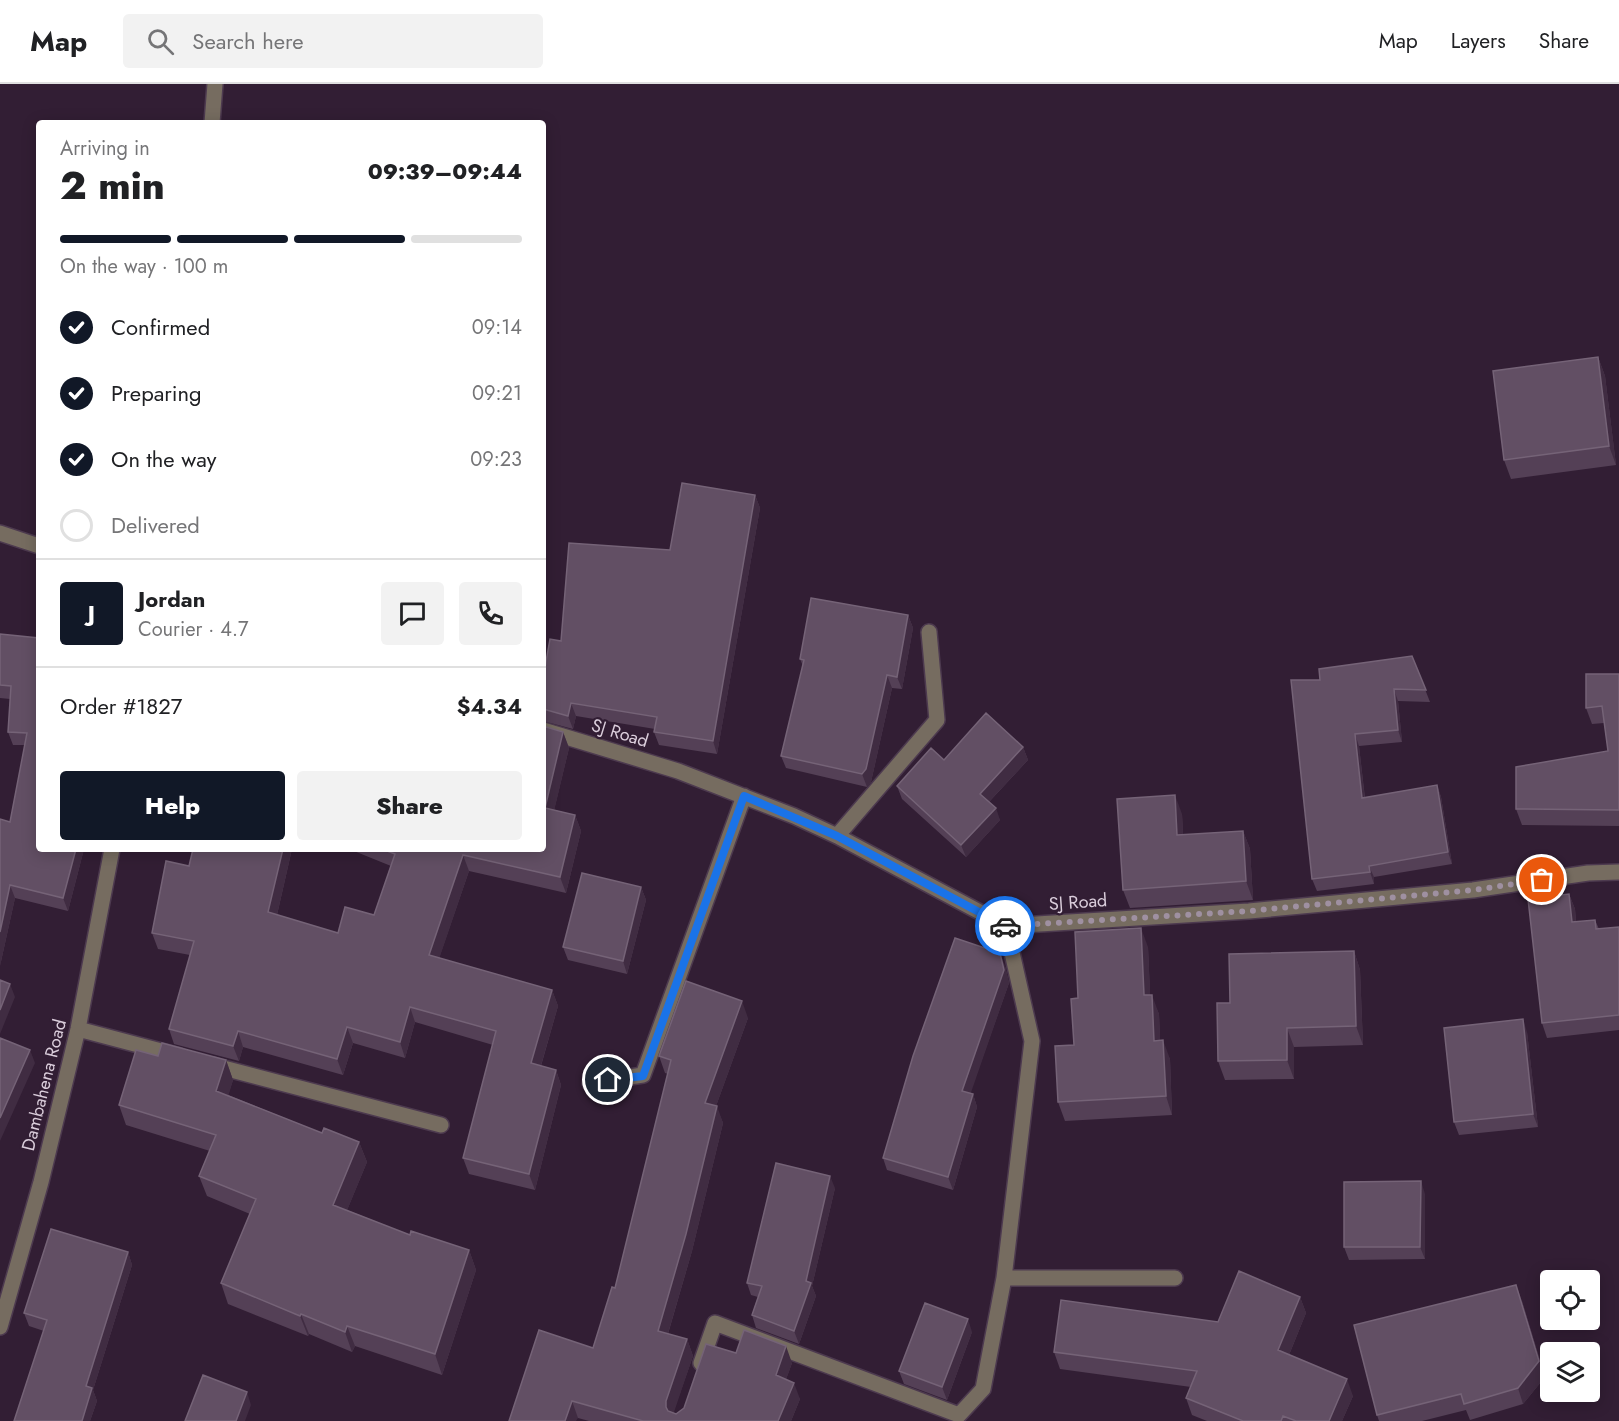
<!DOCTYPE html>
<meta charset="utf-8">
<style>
:root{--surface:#fff;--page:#f2f2f2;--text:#202124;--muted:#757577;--line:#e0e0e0;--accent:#111827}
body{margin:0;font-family:Jost,sans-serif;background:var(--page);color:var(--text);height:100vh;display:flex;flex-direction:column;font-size:22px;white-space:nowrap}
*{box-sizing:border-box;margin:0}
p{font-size:20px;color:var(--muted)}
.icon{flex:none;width:33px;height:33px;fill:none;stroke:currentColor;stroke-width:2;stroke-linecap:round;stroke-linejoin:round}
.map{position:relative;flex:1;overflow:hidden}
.drawer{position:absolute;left:36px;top:36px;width:510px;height:732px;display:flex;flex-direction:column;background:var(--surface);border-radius:6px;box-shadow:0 3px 15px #0003}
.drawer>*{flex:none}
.tools{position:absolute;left:1540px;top:1186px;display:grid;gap:12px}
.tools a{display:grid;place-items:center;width:60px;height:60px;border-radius:6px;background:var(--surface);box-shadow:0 3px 15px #0003;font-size:30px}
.pin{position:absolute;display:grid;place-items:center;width:51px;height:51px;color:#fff;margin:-26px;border:3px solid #fff;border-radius:50%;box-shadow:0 2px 6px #0007}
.courier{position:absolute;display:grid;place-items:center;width:60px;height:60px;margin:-30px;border:4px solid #1a73e8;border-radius:50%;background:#fff;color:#222;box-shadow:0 2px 8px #0007}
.head em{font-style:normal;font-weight:800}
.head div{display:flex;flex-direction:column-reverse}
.head{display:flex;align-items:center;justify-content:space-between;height:102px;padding:0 24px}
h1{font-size:39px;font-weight:800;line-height:45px}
.bar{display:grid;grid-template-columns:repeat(4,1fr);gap:9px 6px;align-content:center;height:72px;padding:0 24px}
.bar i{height:8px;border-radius:4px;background:var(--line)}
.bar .active{background:var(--accent)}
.bar p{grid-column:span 4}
.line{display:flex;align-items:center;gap:15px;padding:0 24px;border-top:2px solid var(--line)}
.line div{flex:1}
.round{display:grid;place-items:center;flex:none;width:63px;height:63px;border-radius:6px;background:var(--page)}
ol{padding:0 24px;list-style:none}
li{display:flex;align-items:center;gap:18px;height:66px}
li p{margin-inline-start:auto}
li .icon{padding:6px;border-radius:50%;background:var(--accent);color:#fff;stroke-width:4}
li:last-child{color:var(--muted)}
li i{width:33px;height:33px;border:3px solid var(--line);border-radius:50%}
.cta{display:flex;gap:12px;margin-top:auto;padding:12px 24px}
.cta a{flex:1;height:69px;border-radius:6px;background:var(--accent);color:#fff;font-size:24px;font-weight:800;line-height:69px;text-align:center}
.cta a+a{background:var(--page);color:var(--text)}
header{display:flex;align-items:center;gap:36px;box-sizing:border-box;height:84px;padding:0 30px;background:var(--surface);border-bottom:2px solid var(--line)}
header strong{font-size:28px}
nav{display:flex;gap:33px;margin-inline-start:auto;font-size:21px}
.search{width:420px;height:54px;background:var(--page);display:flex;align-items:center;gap:15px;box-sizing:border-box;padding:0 21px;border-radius:6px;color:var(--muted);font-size:22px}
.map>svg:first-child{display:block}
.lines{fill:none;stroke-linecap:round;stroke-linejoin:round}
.minor-casing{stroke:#4d3a4f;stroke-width:18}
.minor{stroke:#766c60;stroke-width:15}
.wall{fill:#544056}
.shaded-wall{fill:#402c42}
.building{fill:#624f64;stroke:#756377;stroke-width:1.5}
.done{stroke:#9f90a1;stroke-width:6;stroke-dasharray:0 10.8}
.route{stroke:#1a73e8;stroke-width:8}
.labels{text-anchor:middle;stroke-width:4.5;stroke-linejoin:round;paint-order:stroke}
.street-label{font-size:18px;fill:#dacddb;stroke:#321e34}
</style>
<header>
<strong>Map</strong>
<div class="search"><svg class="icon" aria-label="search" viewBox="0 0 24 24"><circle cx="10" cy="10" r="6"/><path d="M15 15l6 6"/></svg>Search here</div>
<nav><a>Map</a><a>Layers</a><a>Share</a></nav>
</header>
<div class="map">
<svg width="1619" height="1337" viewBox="0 0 1619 1337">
<rect width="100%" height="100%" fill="#321e34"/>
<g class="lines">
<g class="minor-casing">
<path id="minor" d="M 212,39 L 215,0
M 0,449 L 39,462
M 543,646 L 678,687 L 794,732 L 837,752 L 1006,842 L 1249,827 L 1473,806 L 1588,789 L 1619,788
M 837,752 L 937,636 L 929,548
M 78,945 L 180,972
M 212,981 L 441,1041
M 590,999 L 643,991 L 744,712
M 1004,1194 L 1175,1194
M 0,1243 L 41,1098 L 78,945 L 112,765
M 701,1279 L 715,1239 L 959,1331 L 983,1305 L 1004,1194 L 1032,957 L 1006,842"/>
</g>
<use href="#minor" class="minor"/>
</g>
<path class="wall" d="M 1598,273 L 1605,292 L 1616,381 L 1511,395 L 1504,376 Z
M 755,411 L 760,424 L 717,670 L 659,661 L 654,648 L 655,645 L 576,632 L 573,645 L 543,637 L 543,594 L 561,557 L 670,466 Z
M 908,531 L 913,544 L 902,605 L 892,604 L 871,698 L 867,703 L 786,684 L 781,672 L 803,582 L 800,575 Z
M 0,550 L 39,554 L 39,765 L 84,765 L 68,827 L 15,814 L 0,882 L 25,661 L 13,661 L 8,648 L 10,615 L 0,614 Z
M 1412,572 L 1430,618 L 1398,617 L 1402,658 L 1359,662 L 1365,714 L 1437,701 L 1441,713 L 1452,780 L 1374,793 L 1374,800 L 1317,807 L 1312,795 L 1320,596 Z
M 1619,590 L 1619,742 L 1522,741 L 1516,725 L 1608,667 L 1604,639 L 1592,640 L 1586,624 Z
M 563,648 L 569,664 L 554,726 L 575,731 L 581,747 L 566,809 L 469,787 L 439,874 L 552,906 L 558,922 L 541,982 L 556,986 L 561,1001 L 535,1106 L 469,1090 L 463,1074 L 493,961 L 415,938 L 405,974 L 353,959 L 343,991 L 243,963 L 239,977 L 174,960 L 169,945 L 190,871 L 158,865 L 152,849 L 189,782 L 193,765 L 292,765 L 277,831 L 338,849 L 374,831 L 391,782 L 349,765 L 543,765 Z
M 1023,663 L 1028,676 L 989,718 L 1000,736 L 966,773 L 902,715 L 897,702 L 944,676 Z
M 1182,730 L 1183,751 L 1243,747 L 1250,765 L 1253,816 L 1130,824 L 1123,806 Z
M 641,803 L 646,816 L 627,890 L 568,876 L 563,863 Z
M 1569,810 L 1575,825 L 1576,838 L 1595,836 L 1599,845 L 1619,843 L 1619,946 L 1547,954 L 1542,939 Z
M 1148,863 L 1150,911 L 1159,930 L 1160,957 L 1170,975 L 1172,1031 L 1065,1037 L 1058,1018 L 1074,961 L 1078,914 Z
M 1354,867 L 1360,886 L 1363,961 L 1294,963 L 1294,995 L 1225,996 L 1218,977 L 1230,919 Z
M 1005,882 L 1009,899 L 970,1009 L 973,1010 L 977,1023 L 953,1106 L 887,1086 L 883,1074 Z
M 748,934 L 716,1022 L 723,1039 L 692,1167 L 668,1250 L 687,1255 L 693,1272 L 673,1329 L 676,1330 L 684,1324 L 736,1269 L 792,1279 L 786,1295 L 800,1315 L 791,1337 L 589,1337 L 578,1334 L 509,1337 L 593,1264 L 615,1204 L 668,990 L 665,989 L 659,972 Z
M 1527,948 L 1538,1043 L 1459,1051 L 1454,1038 Z
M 158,972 L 226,976 L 233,996 L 228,1011 L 322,1049 L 359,1058 L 367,1078 L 347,1126 L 410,1151 L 469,1166 L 476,1186 L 442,1291 L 355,1262 L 352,1268 L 309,1250 L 308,1252 L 228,1220 L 221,1199 L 250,1130 L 207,1112 L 199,1092 L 210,1067 L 126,1041 L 119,1021 Z
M 835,1104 L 812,1202 L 816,1212 L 799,1260 L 756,1244 L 752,1231 L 758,1213 L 751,1211 L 747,1199 Z
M 1425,1110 L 1425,1175 L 1349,1176 L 1344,1163 Z
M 128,1168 L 132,1181 L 93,1306 L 97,1317 L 90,1337 L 14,1337 L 44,1247 L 29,1242 L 24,1229 Z
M 1300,1213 L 1306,1229 L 1289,1271 L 1353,1312 L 1342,1337 L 1207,1337 L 1192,1331 L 1186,1314 L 1191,1303 L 1060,1285 L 1054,1268 L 1218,1238 Z
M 1522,1217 L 1545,1293 L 1523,1320 L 1470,1336 L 1466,1326 L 1422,1337 L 1379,1337 L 1377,1331 Z
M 972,1248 L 947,1316 L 904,1300 L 899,1287 Z"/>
<path class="shaded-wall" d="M 1598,273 L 1605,292 L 1616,381 L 1609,362 Z
M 755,411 L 760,424 L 717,670 L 713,657 Z
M 908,531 L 913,544 L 902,605 L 897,593 Z
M 887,591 L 892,604 L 871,698 L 867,703 L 862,690 Z
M 1394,605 L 1398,617 L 1402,658 L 1398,646 Z
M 571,619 L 576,632 L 573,645 L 568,632 Z
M 563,648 L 569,664 L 551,740 L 545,724 Z
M 1355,650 L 1359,662 L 1366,726 L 1362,714 Z
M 1023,663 L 1028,676 L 985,722 L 980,710 Z
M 1437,701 L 1441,713 L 1452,780 L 1448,768 Z
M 1175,711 L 1182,730 L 1184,769 L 1177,751 Z
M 996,724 L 1000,736 L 966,773 L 961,761 Z
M 575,731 L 581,747 L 566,809 L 560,793 Z
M 1243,747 L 1250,765 L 1253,816 L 1246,797 Z
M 76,765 L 84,765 L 68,827 L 63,814 Z
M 283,765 L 292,765 L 274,844 L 268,828 Z
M 463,771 L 469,787 L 435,887 L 429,871 Z
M 1369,782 L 1374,793 L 1374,800 L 1370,788 Z
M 10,801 L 15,814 L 0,882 L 0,848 Z
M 641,803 L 646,816 L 627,890 L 623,877 Z
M 1569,810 L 1575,825 L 1577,853 L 1572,838 Z
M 1141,844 L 1148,863 L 1151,930 L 1144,911 Z
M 1354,867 L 1360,886 L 1363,961 L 1356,942 Z
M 1000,869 L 1005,882 L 1009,899 L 967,1020 L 962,1007 Z
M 10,900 L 15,913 L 0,950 L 0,926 Z
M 552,906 L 558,922 L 537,995 L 531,979 Z
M 1152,911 L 1159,930 L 1161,975 L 1154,957 Z
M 742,917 L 748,934 L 711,1036 L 705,1019 Z
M 410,923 L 415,938 L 405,974 L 400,958 Z
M 1523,935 L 1527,948 L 1538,1043 L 1533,1030 Z
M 347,943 L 353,959 L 343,991 L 337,975 Z
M 1287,944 L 1294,963 L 1294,995 L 1287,976 Z
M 238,947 L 243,963 L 239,977 L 233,962 Z
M 1163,956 L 1170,975 L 1172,1031 L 1166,1012 Z
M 30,966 L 35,979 L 0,1057 L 0,1034 Z
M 226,976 L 233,996 L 224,1027 L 216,1007 Z
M 556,986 L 561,1001 L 535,1106 L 529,1090 Z
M 973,1010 L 977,1023 L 953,1106 L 948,1093 Z
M 717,1022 L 723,1039 L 692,1167 L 664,1263 L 658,1247 Z
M 359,1058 L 367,1078 L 341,1141 L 333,1121 Z
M 830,1092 L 835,1104 L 812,1202 L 816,1212 L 799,1260 L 794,1247 Z
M 1421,1097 L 1425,1110 L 1425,1175 L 1420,1163 Z
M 469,1166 L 476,1186 L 442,1291 L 435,1270 Z
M 128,1168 L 132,1181 L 93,1306 L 97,1317 L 90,1337 L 82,1337 L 86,1302 Z
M 1516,1201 L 1522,1217 L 1545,1293 L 1523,1320 L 1518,1304 Z
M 1300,1213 L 1306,1229 L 1284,1283 L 1278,1266 Z
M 301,1230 L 309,1250 L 308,1252 L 300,1232 Z
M 968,1235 L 972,1248 L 947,1316 L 942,1303 Z
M 347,1242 L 355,1262 L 352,1268 L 345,1248 Z
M 687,1255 L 693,1272 L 672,1334 L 666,1323 L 666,1317 Z
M 786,1262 L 792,1279 L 782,1307 L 776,1291 Z
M 1347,1295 L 1353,1312 L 1342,1337 L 1329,1337 Z
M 794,1299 L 800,1315 L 791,1337 L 778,1337 Z
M 247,1308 L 251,1321 L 245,1337 L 236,1337 Z
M 572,1317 L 578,1334 L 576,1337 L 565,1337 Z"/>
<path class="building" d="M 1598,273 L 1609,362 L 1504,376 L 1493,287 Z
M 682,399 L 755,411 L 713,657 L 654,648 L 657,633 L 571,619 L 568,632 L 543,625 L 543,594 L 550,555 L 561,557 L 569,459 L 670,466 Z
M 811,514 L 908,531 L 897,593 L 887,591 L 866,685 L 862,690 L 781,672 L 804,576 L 800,575 Z
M 0,550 L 39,554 L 39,765 L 76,765 L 63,814 L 10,801 L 0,848 L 0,735 L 10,738 L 27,649 L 8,648 L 11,602 L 0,601 Z
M 1412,572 L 1426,606 L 1394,605 L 1398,646 L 1355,650 L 1362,714 L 1437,701 L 1448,768 L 1369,782 L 1370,788 L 1312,795 L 1291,596 L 1320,596 L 1319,585 Z
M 1586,590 L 1619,590 L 1619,726 L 1516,725 L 1516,683 L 1608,667 L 1602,622 L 1586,624 Z
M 986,629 L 1023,663 L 980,710 L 996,724 L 961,761 L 897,702 L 931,664 L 944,676 Z
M 543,642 L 563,648 L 545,724 L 575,731 L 560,793 L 463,771 L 429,871 L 552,906 L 531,979 L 556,986 L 529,1090 L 463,1074 L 496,947 L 410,923 L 400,958 L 347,943 L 337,975 L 238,947 L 233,962 L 169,945 L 194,857 L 152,849 L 166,777 L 189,782 L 193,765 L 283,765 L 268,828 L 338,849 L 345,823 L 374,831 L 395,770 L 382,765 L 543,765 Z
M 1175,711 L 1177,751 L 1243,747 L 1246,797 L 1123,806 L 1117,715 Z
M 582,789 L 641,803 L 623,877 L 563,863 Z
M 1569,810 L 1572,838 L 1595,836 L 1596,845 L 1619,843 L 1619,931 L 1542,939 L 1528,815 Z
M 1141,844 L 1144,911 L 1152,911 L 1154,957 L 1163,956 L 1166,1012 L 1058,1018 L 1055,962 L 1074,961 L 1071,915 L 1078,914 L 1075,848 Z
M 955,854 L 1000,869 L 1004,886 L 962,1007 L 973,1010 L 948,1093 L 883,1074 L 913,972 Z
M 1354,867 L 1356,942 L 1287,944 L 1287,976 L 1218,977 L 1217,919 L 1230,919 L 1229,870 Z
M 0,896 L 10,900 L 0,926 Z
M 686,897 L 742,917 L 705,1019 L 717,1022 L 686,1150 L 658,1247 L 687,1255 L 666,1317 L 666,1323 L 668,1327 L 676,1330 L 684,1324 L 706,1260 L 736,1269 L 744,1246 L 786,1262 L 776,1291 L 794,1299 L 778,1337 L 643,1337 L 572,1317 L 565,1337 L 509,1337 L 539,1246 L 593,1264 L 612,1203 L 615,1204 L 671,976 L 659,972 Z
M 1523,935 L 1533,1030 L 1454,1038 L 1444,944 Z
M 0,954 L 30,966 L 0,1034 Z
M 162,959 L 226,976 L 216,1007 L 322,1049 L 324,1044 L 359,1058 L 333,1121 L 410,1151 L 411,1147 L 469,1166 L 435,1270 L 347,1242 L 345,1248 L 301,1230 L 300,1232 L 221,1199 L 256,1115 L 199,1092 L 216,1051 L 119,1021 L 136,966 L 158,972 Z
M 776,1079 L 830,1092 L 806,1197 L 811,1199 L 794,1247 L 752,1231 L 762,1202 L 747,1199 Z
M 1421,1097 L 1420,1163 L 1344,1163 L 1344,1098 Z
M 51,1145 L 128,1168 L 86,1302 L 92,1304 L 82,1337 L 14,1337 L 47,1236 L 24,1229 Z
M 1239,1187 L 1300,1213 L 1278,1266 L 1347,1295 L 1329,1337 L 1296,1337 L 1283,1332 L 1281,1337 L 1243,1337 L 1186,1314 L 1197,1287 L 1054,1268 L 1061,1216 L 1218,1238 Z
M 1516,1201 L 1539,1277 L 1518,1304 L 1464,1320 L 1461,1310 L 1377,1331 L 1354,1241 Z
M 925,1219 L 968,1235 L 942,1303 L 899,1287 Z
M 203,1291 L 247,1308 L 236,1337 L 185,1337 Z"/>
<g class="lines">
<path class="done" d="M 1005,842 L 1249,827 L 1473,806 L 1542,796"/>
<path class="route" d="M 608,996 L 643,992 L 744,712 L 837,752 L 1005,842"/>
</g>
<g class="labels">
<g class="street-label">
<text transform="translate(620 649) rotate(17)" y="6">SJ Road</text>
<text transform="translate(1078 818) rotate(-4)" y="6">SJ Road</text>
<text transform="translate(44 1001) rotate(-76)" y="6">Dambahena Road</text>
</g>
</g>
</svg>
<div class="tools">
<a><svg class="icon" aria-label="locate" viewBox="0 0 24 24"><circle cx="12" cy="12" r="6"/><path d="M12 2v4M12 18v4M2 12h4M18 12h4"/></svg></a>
<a><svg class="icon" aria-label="layers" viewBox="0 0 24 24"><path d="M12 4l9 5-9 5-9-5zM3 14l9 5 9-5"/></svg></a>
</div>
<div class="pin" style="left:1542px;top:796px;background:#ea580c"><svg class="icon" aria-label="bag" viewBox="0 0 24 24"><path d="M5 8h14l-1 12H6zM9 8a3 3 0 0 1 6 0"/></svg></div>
<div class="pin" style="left:608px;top:996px;background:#1f2937"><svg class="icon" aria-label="home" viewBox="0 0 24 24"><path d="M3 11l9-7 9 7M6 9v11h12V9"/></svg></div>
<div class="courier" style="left:1005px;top:842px"><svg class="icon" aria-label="car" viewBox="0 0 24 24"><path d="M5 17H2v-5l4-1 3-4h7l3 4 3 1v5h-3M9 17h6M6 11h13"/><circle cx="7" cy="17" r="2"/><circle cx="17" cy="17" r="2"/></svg></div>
<section class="drawer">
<div class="head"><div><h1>2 min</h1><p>Arriving in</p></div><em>09:39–09:44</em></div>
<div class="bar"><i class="active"></i><i class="active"></i><i class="active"></i><i></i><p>On the way · 100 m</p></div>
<ol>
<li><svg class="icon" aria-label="check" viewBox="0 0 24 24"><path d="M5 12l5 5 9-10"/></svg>Confirmed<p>09:14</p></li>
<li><svg class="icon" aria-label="check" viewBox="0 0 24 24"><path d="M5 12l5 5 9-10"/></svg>Preparing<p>09:21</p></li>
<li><svg class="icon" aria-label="check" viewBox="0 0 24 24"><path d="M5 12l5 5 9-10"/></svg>On the way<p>09:23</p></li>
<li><i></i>Delivered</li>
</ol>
<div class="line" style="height:108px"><b class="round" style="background:var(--accent);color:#fff">J</b><div><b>Jordan</b><p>Courier · 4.7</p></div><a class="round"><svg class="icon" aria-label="chat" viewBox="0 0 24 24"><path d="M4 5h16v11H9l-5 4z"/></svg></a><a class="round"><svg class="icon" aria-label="phone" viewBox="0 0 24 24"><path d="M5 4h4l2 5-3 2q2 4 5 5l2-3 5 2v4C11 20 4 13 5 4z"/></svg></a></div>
<div class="line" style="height:78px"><div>Order #1827</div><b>$4.34</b></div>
<div class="cta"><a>Help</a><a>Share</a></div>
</section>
</div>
